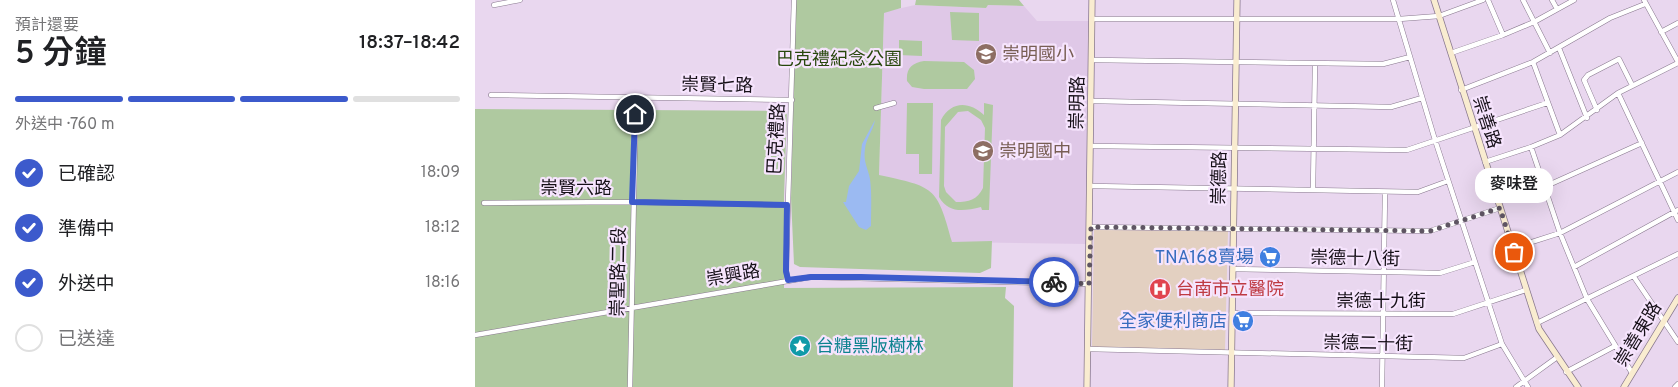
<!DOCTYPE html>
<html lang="zh-TW">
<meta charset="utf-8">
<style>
:root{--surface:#fff;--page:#f2f2f2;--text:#202124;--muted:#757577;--line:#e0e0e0;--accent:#3c5acc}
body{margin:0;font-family:Overpass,"Noto Sans TC",sans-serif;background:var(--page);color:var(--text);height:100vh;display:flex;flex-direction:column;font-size:19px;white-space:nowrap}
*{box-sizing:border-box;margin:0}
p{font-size:16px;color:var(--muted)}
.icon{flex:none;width:28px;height:28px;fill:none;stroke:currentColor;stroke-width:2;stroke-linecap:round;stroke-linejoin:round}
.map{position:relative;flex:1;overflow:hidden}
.details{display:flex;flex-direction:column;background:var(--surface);width:475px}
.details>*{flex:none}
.pin{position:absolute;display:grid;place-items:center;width:42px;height:42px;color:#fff;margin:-21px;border:2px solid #fff;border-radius:50%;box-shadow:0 1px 5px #0007}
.courier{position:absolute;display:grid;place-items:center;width:50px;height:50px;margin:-25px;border:4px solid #3c5acc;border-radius:50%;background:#fff;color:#222;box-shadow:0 1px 6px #0007}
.bubble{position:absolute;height:35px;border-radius:15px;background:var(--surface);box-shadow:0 5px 20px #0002;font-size:16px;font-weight:600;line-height:35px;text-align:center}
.head em{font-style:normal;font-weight:600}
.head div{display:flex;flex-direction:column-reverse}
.head{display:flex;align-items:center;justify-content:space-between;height:85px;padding:0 15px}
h1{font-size:32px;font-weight:600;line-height:38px}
.bar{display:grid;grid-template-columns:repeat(4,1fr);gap:8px 5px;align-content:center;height:60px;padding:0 15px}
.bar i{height:6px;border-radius:4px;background:var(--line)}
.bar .selected{background:var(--accent)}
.bar p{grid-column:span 4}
ol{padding:0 15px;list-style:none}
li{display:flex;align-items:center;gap:15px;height:55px}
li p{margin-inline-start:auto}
li .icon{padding:5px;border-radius:50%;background:var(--accent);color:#fff;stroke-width:4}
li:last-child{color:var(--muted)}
li i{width:28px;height:28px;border:2px solid var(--line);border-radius:50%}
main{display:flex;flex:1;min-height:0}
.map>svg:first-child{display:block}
.commercial{fill:#e3d0c1}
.built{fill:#dfc8e7}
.green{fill:#afc9a0;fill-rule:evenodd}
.water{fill:#9bbaf2}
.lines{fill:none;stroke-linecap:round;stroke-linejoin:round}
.street-casing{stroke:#88788e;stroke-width:5.5}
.secondary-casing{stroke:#88788e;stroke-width:7}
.street{stroke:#fff;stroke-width:4.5}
.secondary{stroke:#f9ecd0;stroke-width:5.5}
.done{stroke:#5f5563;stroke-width:5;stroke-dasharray:0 9}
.route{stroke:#3c5acc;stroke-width:6}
.labels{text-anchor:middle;stroke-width:4.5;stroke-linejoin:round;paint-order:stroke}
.education-label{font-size:18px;fill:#785e54;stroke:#f6e4fd;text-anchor:start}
.park-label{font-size:18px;fill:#27470c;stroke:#f6e4fd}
.street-label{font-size:18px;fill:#150f17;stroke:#f6e4fd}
.shop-label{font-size:18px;fill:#366cbe;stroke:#f6e4fd;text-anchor:end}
.health-label{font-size:18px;fill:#be3a42;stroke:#f6e4fd;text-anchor:start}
.culture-label{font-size:18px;fill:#0d838f;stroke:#f6e4fd;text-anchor:start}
</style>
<main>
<section class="details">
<div class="head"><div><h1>5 分鐘</h1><p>預計還要</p></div><em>18:37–18:42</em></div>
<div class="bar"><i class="selected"></i><i class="selected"></i><i class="selected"></i><i></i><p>外送中 · 760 m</p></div>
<ol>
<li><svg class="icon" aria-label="check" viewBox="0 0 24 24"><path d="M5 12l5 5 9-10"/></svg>已確認<p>18:09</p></li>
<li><svg class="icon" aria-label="check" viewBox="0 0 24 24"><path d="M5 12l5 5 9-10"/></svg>準備中<p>18:12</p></li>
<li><svg class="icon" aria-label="check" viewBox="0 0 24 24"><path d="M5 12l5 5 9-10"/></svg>外送中<p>18:16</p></li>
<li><i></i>已送達</li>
</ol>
</section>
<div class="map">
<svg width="1203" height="387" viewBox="0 0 1203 387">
<rect width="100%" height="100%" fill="#e9d7ef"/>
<path class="commercial" d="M 619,230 L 753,231 L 750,350 L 617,347 Z"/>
<path class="built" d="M 440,5 L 511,8 L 513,5 L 549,6 L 562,21 L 615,21 L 612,244 L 477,242 L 404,175 L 409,12 Z"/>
<path class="green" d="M 321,0 L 426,0 L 426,8 L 409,13 L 404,175 C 459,187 462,186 477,242 L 517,241 L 516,268 L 505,273 L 325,267 L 319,264 L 316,198 Z
M 441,0 L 544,0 L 549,6 L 513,5 L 511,8 L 440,5 Z
M 475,12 L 504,13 L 504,41 L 477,40 Z
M 424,40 L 447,41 L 447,56 L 424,55 Z
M 449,61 L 489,62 L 499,70 L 500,79 L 492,89 L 449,89 L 437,87 L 432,81 C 431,68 437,63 449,61 Z
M 432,103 L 458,103 L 457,174 L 444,174 L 444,154 L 431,154 Z
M 509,103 L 518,105 L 514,210 L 507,210 L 506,207 C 489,211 474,214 464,197 L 466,120 C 476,101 494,101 509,115 ZM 493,111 L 506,120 L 510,128 L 508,188 C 502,200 494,202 481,202 L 471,192 L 469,186 L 470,127 L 483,112 Z
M 0,109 L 312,111 L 309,197 L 309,288 L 531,287 L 530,298 L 539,306 L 538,387 L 0,387 Z"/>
<path class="water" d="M 400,120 C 398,131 391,138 390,149 C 388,162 393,168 395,179 C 397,194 396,211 396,226 L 391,230 L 384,227 L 368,202 L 371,202 L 374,186 L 384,171 L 387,144 Z"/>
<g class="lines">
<g class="street-casing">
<path id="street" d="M 918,0 L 960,140 L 1027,344 L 1053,387
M 1013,0 L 1028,35
M 1048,0 L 1075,53
M 1077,0 L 1082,9
M 1169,0 L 1203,62
M 19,5 L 45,0
M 619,19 L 924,19 L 964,16 L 1008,0
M 1186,32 L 1203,23
M 1084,48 L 1112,118
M 976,53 L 1028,35 L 1059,22 L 1099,0
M 618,60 L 908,64 L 935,57
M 1058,62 L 1085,135
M 986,90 L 1058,62 L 1135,18 L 1170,4
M 1143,93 L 1203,220
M 16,95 L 317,100
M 617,101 L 916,107 L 947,98
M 401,108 L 419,103
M 1122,110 L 1109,80 L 1113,75 L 1144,59 L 1157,85
M 617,146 L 932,150 L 1072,103
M 1056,147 L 1085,233 L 1112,299 L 1157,373
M 1010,162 L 1056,147 L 1085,135 L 1143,93 L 1203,63
M 616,186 L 943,192 L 973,181
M 1069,187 L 1167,143
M 838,190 L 840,64
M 9,203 L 157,202 L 312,205
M 616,227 L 955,231 L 1025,208
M 1038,248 L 1085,233 L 1203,172
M 1099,267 L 1203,210
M 758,269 L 965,273 L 1000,262
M 1159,277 L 1203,342
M 313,280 L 311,271 C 313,180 317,90 319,0
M 757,313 L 978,314 L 1051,290
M 1062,323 L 1203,254
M 0,335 L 336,277 L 614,284
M 613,349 L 989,358 L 1027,344
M 1091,372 L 1140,346
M 155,387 L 161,97
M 907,387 L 910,192
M 1041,387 L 1081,358
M 1200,387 L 1203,384"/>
</g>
<g class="secondary-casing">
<path id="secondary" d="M 959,0 L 1064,329 L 1103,387
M 612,387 L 617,0
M 756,387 L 762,0
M 1149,387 L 1203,298"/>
</g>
<use href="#street" class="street"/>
<use href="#secondary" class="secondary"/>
</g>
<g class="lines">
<path class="done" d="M 579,282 L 614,284 L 616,227 L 955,231 L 1025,208 L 1039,252"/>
<path class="route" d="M 160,114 L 157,202 L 312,205 L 311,271 L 313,280 L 336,277 L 386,277 L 579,282"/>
</g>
<defs>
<g id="school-disc" transform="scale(1.125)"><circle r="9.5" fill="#8d6e63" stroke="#f6e4fd"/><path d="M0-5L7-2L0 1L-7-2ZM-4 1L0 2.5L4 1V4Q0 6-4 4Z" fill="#fff"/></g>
<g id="supermarket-disc" transform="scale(1.125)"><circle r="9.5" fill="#3f7fe0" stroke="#f6e4fd"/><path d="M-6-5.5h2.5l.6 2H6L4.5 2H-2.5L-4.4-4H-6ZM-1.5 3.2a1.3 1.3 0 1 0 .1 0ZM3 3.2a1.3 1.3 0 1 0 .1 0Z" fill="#fff"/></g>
<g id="hospital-disc" transform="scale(1.125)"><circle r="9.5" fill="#e0444e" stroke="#f6e4fd"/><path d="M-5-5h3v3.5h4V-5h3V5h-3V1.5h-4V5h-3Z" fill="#fff"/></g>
<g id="sight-disc" transform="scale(1.125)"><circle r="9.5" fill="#0f9aa8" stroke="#f6e4fd"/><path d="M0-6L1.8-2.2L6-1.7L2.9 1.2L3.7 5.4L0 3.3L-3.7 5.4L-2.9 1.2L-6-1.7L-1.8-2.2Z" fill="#fff"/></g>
</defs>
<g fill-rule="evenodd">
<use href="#school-disc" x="511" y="54"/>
<use href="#school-disc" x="508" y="151"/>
<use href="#supermarket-disc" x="795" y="257"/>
<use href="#hospital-disc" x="685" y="289"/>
<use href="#supermarket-disc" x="768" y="321"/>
<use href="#sight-disc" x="325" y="346"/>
</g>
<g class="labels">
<g class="education-label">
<text x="527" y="60">崇明國小</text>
<text x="524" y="157">崇明國中</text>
</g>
<g class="park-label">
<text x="364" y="65">巴克禮紀念公園</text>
</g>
<g class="street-label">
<text transform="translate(242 85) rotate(1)" y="6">崇賢七路</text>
<text transform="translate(602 103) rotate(-89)" y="6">崇明路</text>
<text transform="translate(1012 122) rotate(72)" y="6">崇善路</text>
<text transform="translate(301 139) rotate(-87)" y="6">巴克禮路</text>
<text transform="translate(744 178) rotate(-89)" y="6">崇德路</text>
<text x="101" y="194">崇賢六路</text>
<text transform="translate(880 258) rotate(1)" y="6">崇德十八街</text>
<text transform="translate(143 272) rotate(-89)" y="6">崇聖路二段</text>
<text transform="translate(258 275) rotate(-10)" y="6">崇興路</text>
<text x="906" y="307">崇德十九街</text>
<text transform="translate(1163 334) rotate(-59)" y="6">崇善東路</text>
<text transform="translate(893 343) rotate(1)" y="6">崇德二十街</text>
</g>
<g class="shop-label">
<text x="779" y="263">TNA168賣場</text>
<text x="752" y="327">全家便利商店</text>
</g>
<g class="health-label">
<text x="701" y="295">台南市立醫院</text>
</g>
<g class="culture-label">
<text x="341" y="352">台糖黑版樹林</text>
</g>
</g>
</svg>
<div class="pin" style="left:1039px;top:252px;background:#ea580c"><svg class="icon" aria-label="bag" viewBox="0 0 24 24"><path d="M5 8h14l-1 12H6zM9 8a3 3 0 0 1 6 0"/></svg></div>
<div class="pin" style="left:160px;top:114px;background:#1f2937"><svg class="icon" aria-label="home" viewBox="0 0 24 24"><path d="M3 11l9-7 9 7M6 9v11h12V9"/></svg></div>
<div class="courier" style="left:579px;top:282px"><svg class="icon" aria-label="bike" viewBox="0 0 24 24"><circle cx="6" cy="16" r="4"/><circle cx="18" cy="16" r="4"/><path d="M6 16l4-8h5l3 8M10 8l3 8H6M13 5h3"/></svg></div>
<div class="bubble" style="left:1000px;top:168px;width:78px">麥味登</div>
</div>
</main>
